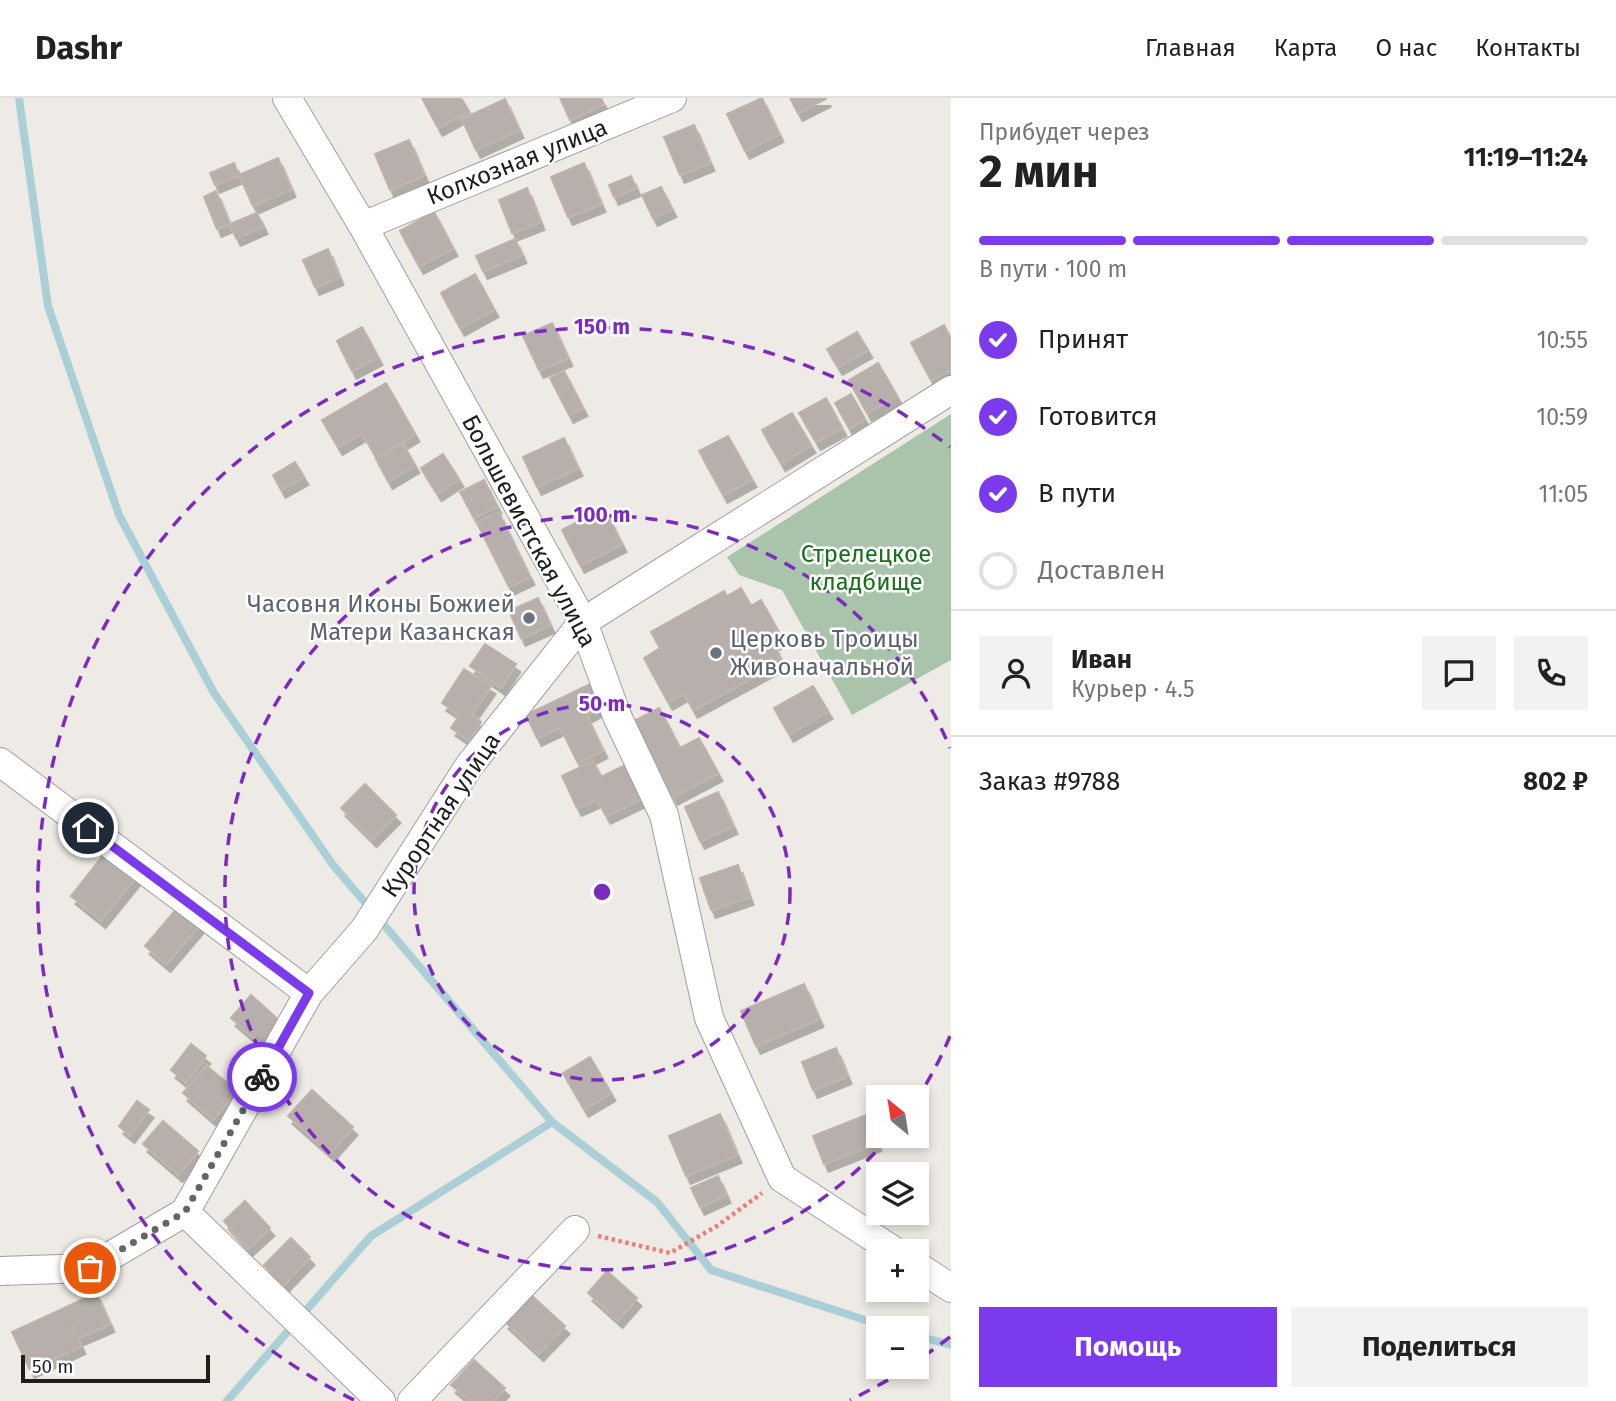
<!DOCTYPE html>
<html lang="ru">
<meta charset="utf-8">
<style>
:root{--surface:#fff;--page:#f2f2f2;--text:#222;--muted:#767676;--line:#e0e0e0;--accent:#7c3aed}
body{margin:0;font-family:"Fira Sans",sans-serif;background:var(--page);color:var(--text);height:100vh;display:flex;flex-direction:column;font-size:26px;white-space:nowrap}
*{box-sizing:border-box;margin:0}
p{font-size:23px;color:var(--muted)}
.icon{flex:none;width:38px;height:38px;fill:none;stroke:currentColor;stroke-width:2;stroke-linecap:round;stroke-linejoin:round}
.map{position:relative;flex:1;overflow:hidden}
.details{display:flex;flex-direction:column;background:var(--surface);width:665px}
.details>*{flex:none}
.needle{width:46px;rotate:330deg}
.tools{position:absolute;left:866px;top:987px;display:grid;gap:14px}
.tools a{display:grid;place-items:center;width:63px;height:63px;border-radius:0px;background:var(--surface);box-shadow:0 4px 10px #0003;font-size:35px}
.scale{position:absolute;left:21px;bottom:18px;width:189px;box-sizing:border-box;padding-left:7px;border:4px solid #1e1e1e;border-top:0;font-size:19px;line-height:24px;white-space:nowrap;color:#1e1e1e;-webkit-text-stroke:5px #fff;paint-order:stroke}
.pin{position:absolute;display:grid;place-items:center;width:60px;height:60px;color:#fff;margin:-30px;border:4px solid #fff;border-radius:50%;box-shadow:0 2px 7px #0007}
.courier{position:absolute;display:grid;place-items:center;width:70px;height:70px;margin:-35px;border:5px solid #7c3aed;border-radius:50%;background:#fff;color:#222;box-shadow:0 2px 9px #0007}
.overview em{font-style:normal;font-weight:700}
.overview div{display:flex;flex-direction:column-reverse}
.overview{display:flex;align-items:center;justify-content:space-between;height:119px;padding:0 28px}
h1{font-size:46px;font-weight:700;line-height:52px}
.bar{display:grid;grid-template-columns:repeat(4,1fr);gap:10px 7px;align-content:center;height:84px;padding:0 28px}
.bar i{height:9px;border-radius:5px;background:var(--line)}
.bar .on{background:var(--accent)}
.bar p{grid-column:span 4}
.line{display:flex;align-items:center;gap:18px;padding:0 28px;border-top:2px solid var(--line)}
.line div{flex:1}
.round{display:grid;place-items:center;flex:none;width:74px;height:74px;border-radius:0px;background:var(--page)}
ol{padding:0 28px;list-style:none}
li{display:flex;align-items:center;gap:21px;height:77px}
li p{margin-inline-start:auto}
li .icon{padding:7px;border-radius:50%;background:var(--accent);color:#fff;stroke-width:4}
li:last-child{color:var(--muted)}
li i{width:38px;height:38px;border:4px solid var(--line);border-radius:50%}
.action{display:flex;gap:14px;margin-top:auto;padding:14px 28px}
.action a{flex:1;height:80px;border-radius:0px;background:var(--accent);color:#fff;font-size:28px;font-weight:700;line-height:80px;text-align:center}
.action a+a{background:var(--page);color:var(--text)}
header{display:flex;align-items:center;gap:42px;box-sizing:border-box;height:98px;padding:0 35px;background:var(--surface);border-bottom:2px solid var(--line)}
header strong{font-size:33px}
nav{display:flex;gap:38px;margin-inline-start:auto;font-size:24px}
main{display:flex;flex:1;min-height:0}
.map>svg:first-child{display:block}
.cemetery{fill:#a9c4ab}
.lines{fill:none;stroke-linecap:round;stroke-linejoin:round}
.stream{stroke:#abcfd6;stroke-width:8}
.building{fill:#b7afab;stroke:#beb1a9;stroke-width:2;filter:url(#shadow)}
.minor-casing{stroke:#9f9f9f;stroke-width:30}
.path{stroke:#e97f7b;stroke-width:4.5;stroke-dasharray:3.5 3.5;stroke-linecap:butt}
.minor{stroke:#fff;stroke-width:28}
.done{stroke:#676564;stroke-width:7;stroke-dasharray:0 12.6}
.route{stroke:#7c3aed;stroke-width:9}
.ring{fill:none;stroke:#7b2cbf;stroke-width:3.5;stroke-dasharray:12 9}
.worship-dot{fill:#6b7280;stroke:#fff;stroke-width:2.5}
.labels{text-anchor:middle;stroke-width:5;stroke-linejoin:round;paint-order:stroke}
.street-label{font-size:24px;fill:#1e1e1e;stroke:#fff}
.park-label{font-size:24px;fill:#18701a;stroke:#fff}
.worship-label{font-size:24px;fill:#5b616d;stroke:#fff;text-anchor:end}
.centre{fill:#7b2cbf;stroke:#fff;stroke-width:3.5}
.ring-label{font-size:21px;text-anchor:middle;font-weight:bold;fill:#7b2cbf;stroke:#fff;stroke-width:5;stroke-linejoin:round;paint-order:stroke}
</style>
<header>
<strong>Dashr</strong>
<nav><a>Главная</a><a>Карта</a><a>О нас</a><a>Контакты</a></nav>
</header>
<main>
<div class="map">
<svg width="951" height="1303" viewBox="0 0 951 1303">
<defs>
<filter id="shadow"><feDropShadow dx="4.5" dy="8" stdDeviation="0" flood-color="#0004"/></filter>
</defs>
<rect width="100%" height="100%" fill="#eeeae5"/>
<path class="cemetery" d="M 951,316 L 951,562 L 852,617 L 782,492 L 739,477 L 727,459 Z"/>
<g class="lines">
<path class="stream" d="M 19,0 L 48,208 L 119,417 L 214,595 L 333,767 L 552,1024 L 657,1104 L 711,1172 L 890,1230
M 917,1238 L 951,1247
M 227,1303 L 371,1138 L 552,1024"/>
</g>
<path class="building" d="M 422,0 L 461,0 L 469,13 L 438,30 Z
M 560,0 L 601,0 L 604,6 L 570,22 Z
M 762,0 L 779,36 L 745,53 L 727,16 Z
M 790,0 L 826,0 L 826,1 L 798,15 Z
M 505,1 L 519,32 L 476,52 L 462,21 Z
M 694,27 L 710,65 L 680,77 L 664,39 Z
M 409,42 L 424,77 L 390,92 L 375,56 Z
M 278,60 L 291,91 L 253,108 L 239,77 Z
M 234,65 L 239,77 L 215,87 L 210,75 Z
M 584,65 L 601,106 L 568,119 L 551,79 Z
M 631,78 L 636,90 L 614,99 L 609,87 Z
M 661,89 L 672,111 L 653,120 L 642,97 Z
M 527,90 L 540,124 L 512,135 L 499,102 Z
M 216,93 L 229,126 L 217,131 L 204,99 Z
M 434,114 L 453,150 L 419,168 L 400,133 Z
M 257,115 L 263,128 L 236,140 L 230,126 Z
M 515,141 L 522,157 L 483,173 L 476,158 Z
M 328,151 L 339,179 L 315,189 L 303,162 Z
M 475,176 L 494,211 L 460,230 L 441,195 Z
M 552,225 L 568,260 L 539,272 L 523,238 Z
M 944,227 L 951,241 L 951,272 L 931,282 L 911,245 Z
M 362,229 L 378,259 L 352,273 L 337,243 Z
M 857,234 L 868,252 L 838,269 L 827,251 Z
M 878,265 L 897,298 L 867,315 L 849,282 Z
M 564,273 L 583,310 L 569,317 L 550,280 Z
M 386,285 L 415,336 L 376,359 L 362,335 L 338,349 L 322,322 Z
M 851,296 L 865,321 L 849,330 L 835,305 Z
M 826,300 L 842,330 L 816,344 L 799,315 Z
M 792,315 L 811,347 L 781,365 L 762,332 Z
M 728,338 L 752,381 L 723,397 L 699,353 Z
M 564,340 L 578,370 L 537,389 L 523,359 Z
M 403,346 L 415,367 L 388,383 L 376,361 Z
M 443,356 L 459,381 L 437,395 L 421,370 Z
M 295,364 L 304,379 L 281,392 L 273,377 Z
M 484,382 L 497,408 L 474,420 L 460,394 Z
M 604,410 L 622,446 L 580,467 L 562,432 Z
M 499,415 L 530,479 L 509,489 L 477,425 Z
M 741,490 L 751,508 L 761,502 L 782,540 L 773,545 L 780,559 L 770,565 L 772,569 L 693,612 L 684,595 L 668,604 L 644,560 L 660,550 L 651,534 L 724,493 L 727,498 Z
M 538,500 L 550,527 L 521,540 L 509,513 Z
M 485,546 L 516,566 L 501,589 L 470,568 Z
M 464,571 L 491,588 L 471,617 L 481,624 L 469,642 L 451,630 L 460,617 L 442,605 Z
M 590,586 L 601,609 L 586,617 L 603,652 L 578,665 L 560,629 L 537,640 L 526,617 Z
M 813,588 L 828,613 L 789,636 L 774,610 Z
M 659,610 L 680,650 L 699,640 L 718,675 L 673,699 L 634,623 Z
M 593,663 L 601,679 L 625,667 L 641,701 L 606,718 L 597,701 L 577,710 L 562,678 Z
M 365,686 L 396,717 L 372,741 L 341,710 Z
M 718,694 L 733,728 L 700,743 L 685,709 Z
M 105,755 L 136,779 L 101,822 L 71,798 Z
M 738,767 L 749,799 L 711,812 L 700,780 Z
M 179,808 L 200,826 L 166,866 L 145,848 Z
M 804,886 L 819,921 L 756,948 L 741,913 Z
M 251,897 L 281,924 L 261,946 L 231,920 Z
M 191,946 L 206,958 L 186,984 L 171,972 Z
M 836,950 L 847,978 L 813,992 L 802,964 Z
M 590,959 L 611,995 L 584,1011 L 563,975 Z
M 207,968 L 237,993 L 213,1021 L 183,995 Z
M 312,992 L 353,1029 L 330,1055 L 288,1018 Z
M 137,1003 L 149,1012 L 130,1037 L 119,1028 Z
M 720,1016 L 737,1057 L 686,1078 L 669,1038 Z
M 866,1017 L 877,1045 L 824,1066 L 813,1038 Z
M 163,1023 L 198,1053 L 178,1076 L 143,1046 Z
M 718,1078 L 726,1097 L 700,1109 L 691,1090 Z
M 245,1103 L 270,1130 L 248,1150 L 224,1123 Z
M 291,1140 L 310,1159 L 283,1187 L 264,1167 Z
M 607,1173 L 637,1200 L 618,1222 L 588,1195 Z
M 96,1195 L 110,1226 L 78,1240 L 64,1210 Z
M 530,1196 L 565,1228 L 539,1255 L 504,1223 Z
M 64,1210 L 81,1248 L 30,1272 L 12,1234 Z
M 474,1262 L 505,1290 L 493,1303 L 470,1303 L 451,1287 Z"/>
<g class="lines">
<g class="minor-casing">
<path id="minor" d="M 287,0 L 363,128 L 583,524 L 617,618 L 664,717 L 709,920 L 782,1080 L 894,1153
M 363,128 L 672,0
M 0,664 L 309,895
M 185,1114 L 381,1303
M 917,1168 L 951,1190
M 0,1173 L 90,1170 L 185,1114 L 309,895 L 364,832 L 469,668 L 583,524 L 951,292
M 412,1303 L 575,1132"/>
</g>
<path class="path" d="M 598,1138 L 670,1155 L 717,1128 L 762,1095"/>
<use href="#minor" class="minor"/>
</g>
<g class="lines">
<path class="done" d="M 90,1170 L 185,1114 L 262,979"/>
<path class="route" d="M 88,730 L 309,895 L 262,979"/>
</g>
<g class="ring">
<circle cx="602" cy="794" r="188"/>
<path d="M950 938A377 377 0 0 1 918 999M889 1039A377 377 0 1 1 950 650"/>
<path d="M950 1239A565 565 0 0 1 918 1262M906 1271A565 565 0 0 1 850 1302M354 1302A565 565 0 1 1 950 349"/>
</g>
<g class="worship-dot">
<circle cx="529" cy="520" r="7"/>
<circle cx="716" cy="555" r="7"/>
</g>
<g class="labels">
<g class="street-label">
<text transform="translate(517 64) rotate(-22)" y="8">Колхозная улица</text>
<text transform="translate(529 433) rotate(62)" y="8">Большевистская улица</text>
<text transform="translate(441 717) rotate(-56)" y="8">Курортная улица</text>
</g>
<g class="park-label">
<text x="866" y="464">Стрелецкое<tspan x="866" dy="28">кладбище</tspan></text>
</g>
<g class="worship-label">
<text x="515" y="514">Часовня Иконы Божией<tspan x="515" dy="28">Матери Казанская</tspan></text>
<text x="730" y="549" text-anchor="start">Церковь Троицы<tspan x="730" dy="28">Живоначальной</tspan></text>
</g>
</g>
<circle cx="602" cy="794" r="10" class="centre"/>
<g class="ring-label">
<text x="602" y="236">150 m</text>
<text x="602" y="424">100 m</text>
<text x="602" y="613">50 m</text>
</g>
</svg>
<div class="tools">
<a><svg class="needle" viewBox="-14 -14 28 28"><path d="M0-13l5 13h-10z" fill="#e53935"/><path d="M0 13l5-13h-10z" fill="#767676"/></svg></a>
<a><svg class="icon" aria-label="layers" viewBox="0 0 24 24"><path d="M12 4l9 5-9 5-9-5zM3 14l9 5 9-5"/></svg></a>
<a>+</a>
<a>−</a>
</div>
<div class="scale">50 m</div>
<div class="pin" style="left:90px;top:1170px;background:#ea580c"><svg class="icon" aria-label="bag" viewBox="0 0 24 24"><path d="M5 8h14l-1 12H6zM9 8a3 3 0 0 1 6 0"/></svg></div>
<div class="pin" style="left:88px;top:730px;background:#1f2937"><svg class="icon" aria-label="home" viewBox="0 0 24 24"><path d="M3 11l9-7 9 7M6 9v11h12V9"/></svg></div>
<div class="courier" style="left:262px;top:979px"><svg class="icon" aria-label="bike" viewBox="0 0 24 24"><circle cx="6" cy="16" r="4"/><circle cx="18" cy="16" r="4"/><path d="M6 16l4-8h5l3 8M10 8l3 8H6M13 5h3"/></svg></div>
</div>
<section class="details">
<div class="overview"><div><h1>2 мин</h1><p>Прибудет через</p></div><em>11:19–11:24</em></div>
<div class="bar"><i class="on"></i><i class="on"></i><i class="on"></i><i></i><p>В пути · 100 m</p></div>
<ol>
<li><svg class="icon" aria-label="check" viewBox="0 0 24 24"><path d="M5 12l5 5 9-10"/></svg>Принят<p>10:55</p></li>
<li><svg class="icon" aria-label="check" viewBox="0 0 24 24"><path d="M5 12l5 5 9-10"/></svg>Готовится<p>10:59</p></li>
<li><svg class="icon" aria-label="check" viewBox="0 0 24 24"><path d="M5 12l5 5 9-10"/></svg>В пути<p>11:05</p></li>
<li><i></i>Доставлен</li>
</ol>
<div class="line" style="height:126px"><a class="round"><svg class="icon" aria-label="person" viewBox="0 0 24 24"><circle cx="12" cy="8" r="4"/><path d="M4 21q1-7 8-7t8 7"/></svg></a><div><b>Иван</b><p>Курьер · 4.5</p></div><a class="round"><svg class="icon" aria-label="chat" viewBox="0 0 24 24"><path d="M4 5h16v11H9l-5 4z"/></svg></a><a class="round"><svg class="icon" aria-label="phone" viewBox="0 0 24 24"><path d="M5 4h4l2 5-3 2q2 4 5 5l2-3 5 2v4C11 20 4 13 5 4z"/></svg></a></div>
<div class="line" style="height:91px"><div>Заказ #9788</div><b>802 ₽</b></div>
<div class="action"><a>Помощь</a><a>Поделиться</a></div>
</section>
</main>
